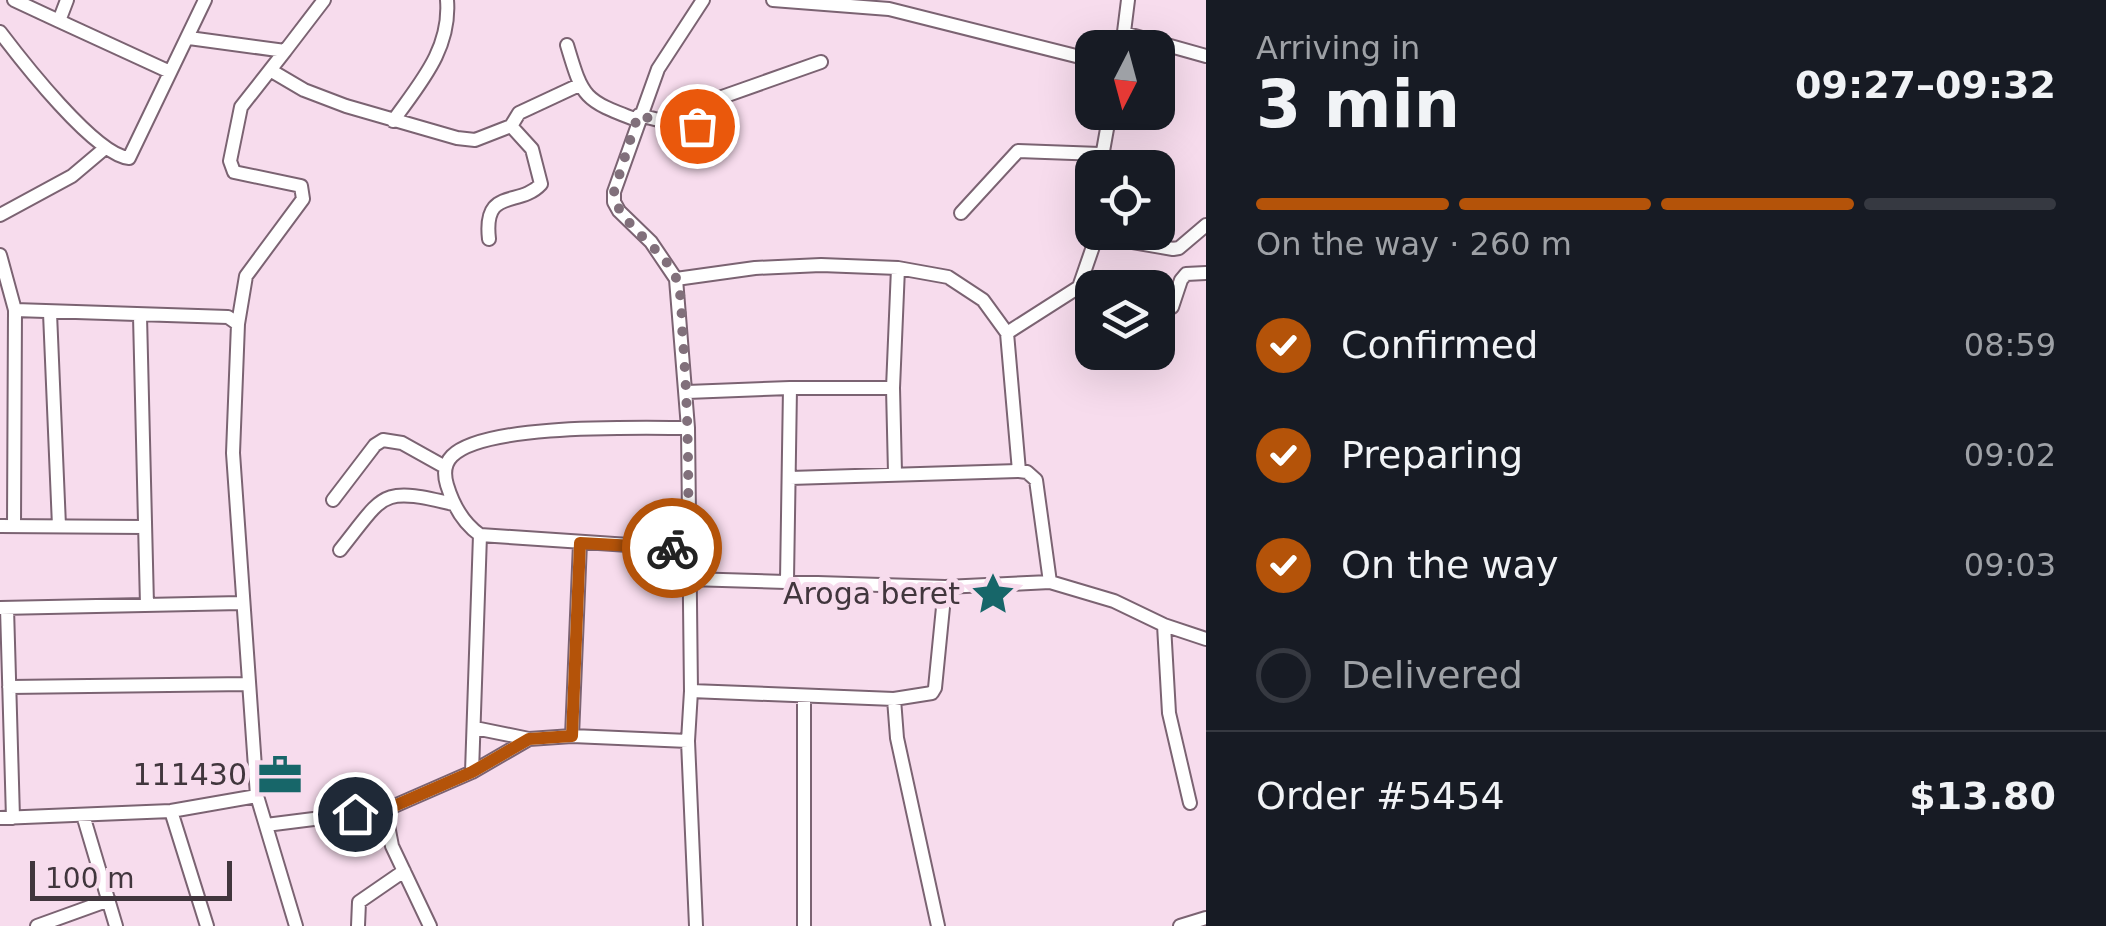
<!DOCTYPE html>
<meta charset="utf-8">
<style>
:root{--surface:#171b24;--page:#20242c;--text:#f1f3f6;--muted:#9ea1a6;--line:#363941;--accent:#b45309}
body{margin:0;font-family:"DejaVu Sans",sans-serif;background:var(--page);color:var(--text);height:100vh;display:flex;flex-direction:column;font-size:38px;white-space:nowrap}
*{box-sizing:border-box;margin:0}
p{font-size:32px;color:var(--muted)}
.icon{flex:none;width:55px;height:55px;fill:none;stroke:currentColor;stroke-width:2;stroke-linecap:round;stroke-linejoin:round}
.map{position:relative;flex:1;overflow:hidden}
.sheet{display:flex;flex-direction:column;background:var(--surface);width:900px}
.sheet>*{flex:none}
.needle{width:65px;rotate:186deg}
.buttons{position:absolute;left:1075px;top:30px;display:grid;gap:20px}
.buttons a{display:grid;place-items:center;width:100px;height:100px;border-radius:20px;background:var(--surface);box-shadow:0 10px 40px #0002;font-size:50px}
.scale{position:absolute;left:30px;bottom:25px;width:202px;box-sizing:border-box;padding-left:10px;border:5px solid #41363d;border-top:0;font-size:28px;line-height:35px;white-space:nowrap;color:#41363d;-webkit-text-stroke:8px #f7dced;paint-order:stroke}
.pin{position:absolute;display:grid;place-items:center;width:85px;height:85px;color:#fff;margin:-42px;border:5px solid #fff;border-radius:50%;box-shadow:0 2px 10px #0007}
.courier{position:absolute;display:grid;place-items:center;width:100px;height:100px;margin:-50px;border:8px solid #b45309;border-radius:50%;background:#fff;color:#222;box-shadow:0 2px 12px #0007}
.headline em{font-style:normal;font-weight:800}
.headline div{display:flex;flex-direction:column-reverse}
.headline{display:flex;align-items:center;justify-content:space-between;height:170px;padding:0 50px}
h1{font-size:65px;font-weight:800;line-height:75px}
.bar{display:grid;grid-template-columns:repeat(4,1fr);gap:15px 10px;align-content:center;height:120px;padding:0 50px}
.bar i{height:12px;border-radius:8px;background:var(--line)}
.bar .current{background:var(--accent)}
.bar p{grid-column:span 4}
.line{display:flex;align-items:center;gap:25px;padding:0 50px;border-top:2px solid var(--line)}
.line div{flex:1}
ol{padding:0 50px;list-style:none}
li{display:flex;align-items:center;gap:30px;height:110px}
li p{margin-inline-start:auto}
li .icon{padding:10px;border-radius:50%;background:var(--accent);color:#fff;stroke-width:4}
li:last-child{color:var(--muted)}
li i{width:55px;height:55px;border:5px solid var(--line);border-radius:50%}
main{display:flex;flex:1;min-height:0}
.map>svg:first-child{display:block}
.lines{fill:none;stroke-linecap:round;stroke-linejoin:round}
.street-casing{stroke:#7b6372;stroke-width:16}
.street{stroke:#fff;stroke-width:12}
.done{stroke:#81707b;stroke-width:10;stroke-dasharray:0 18}
.route{stroke:#b45309;stroke-width:12}
.labels{text-anchor:middle;stroke-width:10;stroke-linejoin:round;paint-order:stroke}
.poi-label{font-size:30px;fill:#41363d;stroke:#f7dced;text-anchor:end}
</style>
<main>
<div class="map">
<svg width="1206" height="926" viewBox="0 0 1206 926">
<rect width="100%" height="100%" fill="#f7dced"/>
<g class="lines">
<g class="street-casing">
<path id="street" d="M 14,0 L 59,21 L 67,0
M 773,0 L 889,9 L 1092,60
M 59,21 L 170,72
M 0,32 C 22,61 95,155 129,158 L 205,0
M 1124,33 L 1206,56
M 189,38 L 285,51 L 324,0
M 567,45 C 583,99 584,100 637,120
M 1122,48 L 1128,0
M 285,51 L 241,107 L 230,161 L 234,172 L 301,186 L 303,199 L 246,276 L 238,324 L 233,453 L 257,796 L 296,926
M 270,70 L 304,90 L 346,106 L 457,138 L 475,140 L 511,126 L 519,113 L 579,85
M 639,115 L 690,128 L 702,123 L 722,97 L 821,62
M 393,121 C 420,83 451,49 447,0
M 1100,168 L 1110,112
M 961,213 L 1018,151 L 1100,154
M 0,215 L 72,176 L 104,149
M 1098,236 L 1173,249 L 1179,248 L 1206,225
M 489,239 C 483,186 519,208 541,184 L 532,149 L 511,126
M 0,255 L 15,310 L 228,317 L 238,324
M 676,279 L 755,268 L 821,265 L 898,268 L 948,277 L 983,300 L 1007,333 L 1019,471 L 1027,472 L 1036,480 L 1050,582
M 1158,311 L 1172,307 L 1181,280 L 1186,274 L 1206,273
M 50,313 L 59,526
M 140,316 L 147,605
M 1007,333 L 1079,287 L 1098,232
M 687,392 L 790,388
M 895,473 L 893,388 L 898,268
M 790,478 L 1019,471
M 333,500 L 375,445 L 383,440 L 402,443 L 445,467
M 0,526 L 145,527
M 14,526 L 15,310
M 688,549 L 480,535 C 463,523 453,505 447,485 C 444,475 444,464 452,456 C 485,423 640,428 688,428
M 340,550 C 385,494 379,486 453,504
M 689,579 L 945,587 L 1050,582 L 1114,601 L 1164,625 L 1206,639
M 787,580 L 790,388 L 893,388
M 0,608 L 241,603
M 7,608 L 13,818
M 1164,625 L 1169,713 L 1190,803
M 9,687 L 248,684
M 691,691 L 894,699 L 932,693 L 935,688 L 945,587
M 804,697 L 804,926
M 894,699 L 897,738 L 938,926
M 475,728 L 529,739 L 572,736 L 688,741
M 572,736 L 580,543
M 472,772 L 480,535
M 385,810 L 392,846 L 430,926
M 171,811 L 207,926
M 83,815 L 116,926
M 0,818 L 171,811 L 257,796
M 266,825 L 385,810 L 472,772 L 529,739
M 37,926 L 109,900
M 358,926 L 359,902 L 404,871
M 696,926 L 688,741 L 691,691 L 688,428 L 676,279 L 651,242 L 619,211 L 614,202 L 614,192 L 658,69 L 703,0
M 1180,926 L 1206,918"/>
</g>
<use href="#street" class="street"/>
</g>
<g class="lines">
<path class="done" d="M 672,548 L 688,549 C 689,479 688,409 683,340 C 681,321 683,295 676,278 C 664,248 614,221 614,192 L 638,115 L 683,128 L 697,126"/>
<path class="route" d="M 355,814 L 385,810 L 472,772 L 529,739 L 572,736 L 580,543 L 672,548"/>
</g>
<defs>
<g id="sight-bare" transform="scale(3.45)"><path d="M0-6L1.8-2.2L6-1.7L2.9 1.2L3.7 5.4L0 3.3L-3.7 5.4L-2.9 1.2L-6-1.7L-1.8-2.2Z" fill="#176669" stroke="#f7dced" stroke-width="2.5" paint-order="stroke"/></g>
<g id="office-bare" transform="scale(3.45)"><path d="M-6-3h4V-5.5h4V-3h4V5H-6ZM-1-4.5V-3h2v-1.5ZM-6 0V1H6V0Z" fill="#176669" stroke="#f7dced" stroke-width="2.5" paint-order="stroke"/></g>
</defs>
<g fill-rule="evenodd">
<use href="#sight-bare" x="993" y="594"/>
<use href="#office-bare" x="280" y="775"/>
</g>
<g class="labels">
<g class="poi-label">
<text x="960" y="604">Aroga beret</text>
<text x="247" y="785">111430</text>
</g>
</g>
</svg>
<div class="buttons">
<a><svg class="needle" viewBox="-14 -14 28 28"><path d="M0-13l5 13h-10z" fill="#e53935"/><path d="M0 13l5-13h-10z" fill="#9ea1a6"/></svg></a>
<a><svg class="icon" aria-label="locate" viewBox="0 0 24 24"><circle cx="12" cy="12" r="6"/><path d="M12 2v4M12 18v4M2 12h4M18 12h4"/></svg></a>
<a><svg class="icon" aria-label="layers" viewBox="0 0 24 24"><path d="M12 4l9 5-9 5-9-5zM3 14l9 5 9-5"/></svg></a>
</div>
<div class="scale">100 m</div>
<div class="pin" style="left:697px;top:126px;background:#ea580c"><svg class="icon" aria-label="bag" viewBox="0 0 24 24"><path d="M5 8h14l-1 12H6zM9 8a3 3 0 0 1 6 0"/></svg></div>
<div class="pin" style="left:355px;top:814px;background:#1f2937"><svg class="icon" aria-label="home" viewBox="0 0 24 24"><path d="M3 11l9-7 9 7M6 9v11h12V9"/></svg></div>
<div class="courier" style="left:672px;top:548px"><svg class="icon" aria-label="bike" viewBox="0 0 24 24"><circle cx="6" cy="16" r="4"/><circle cx="18" cy="16" r="4"/><path d="M6 16l4-8h5l3 8M10 8l3 8H6M13 5h3"/></svg></div>
</div>
<section class="sheet">
<div class="headline"><div><h1>3 min</h1><p>Arriving in</p></div><em>09:27–09:32</em></div>
<div class="bar"><i class="current"></i><i class="current"></i><i class="current"></i><i></i><p>On the way · 260 m</p></div>
<ol>
<li><svg class="icon" aria-label="check" viewBox="0 0 24 24"><path d="M5 12l5 5 9-10"/></svg>Confirmed<p>08:59</p></li>
<li><svg class="icon" aria-label="check" viewBox="0 0 24 24"><path d="M5 12l5 5 9-10"/></svg>Preparing<p>09:02</p></li>
<li><svg class="icon" aria-label="check" viewBox="0 0 24 24"><path d="M5 12l5 5 9-10"/></svg>On the way<p>09:03</p></li>
<li><i></i>Delivered</li>
</ol>
<div class="line" style="height:130px"><div>Order #5454</div><b>$13.80</b></div>
</section>
</main>
